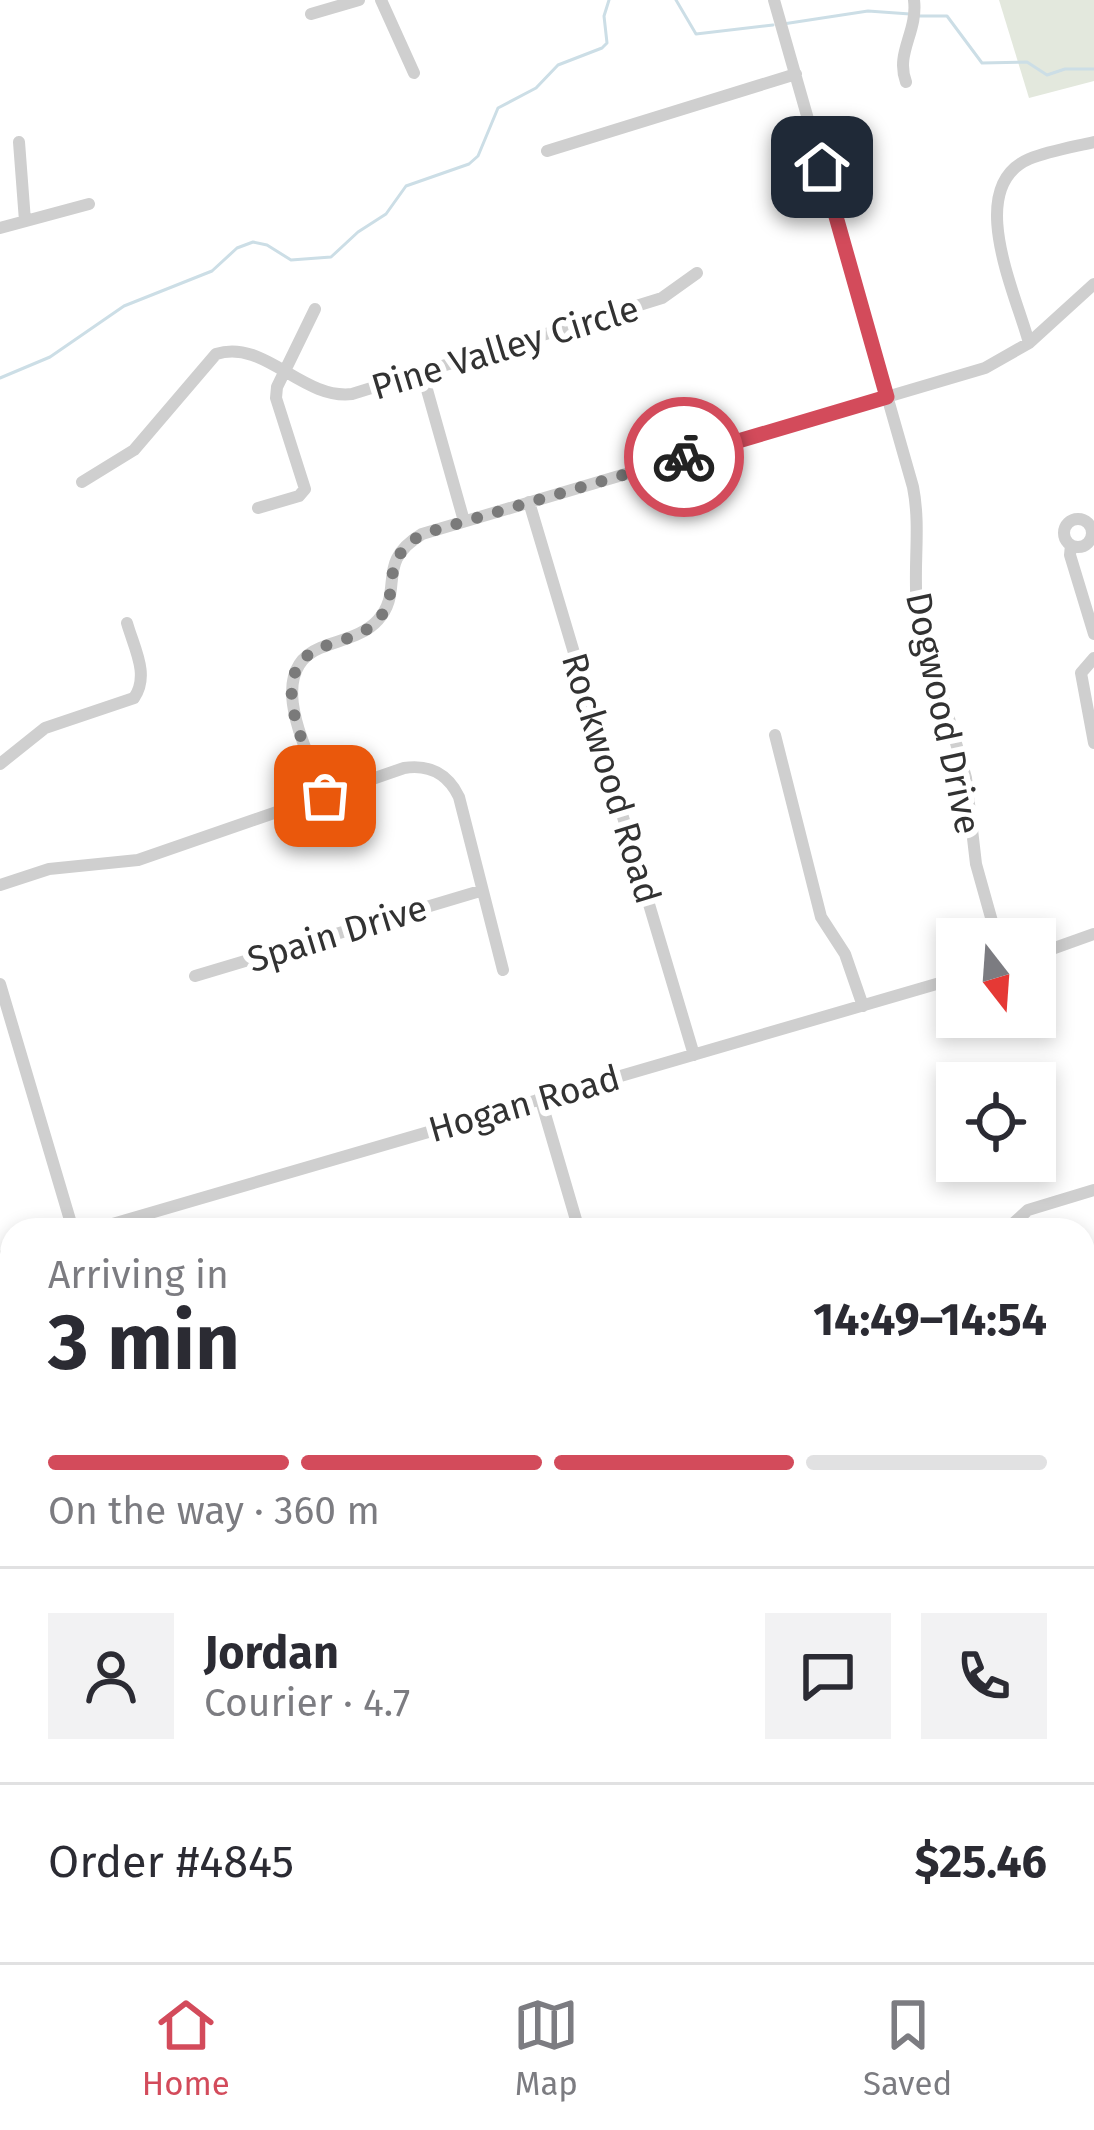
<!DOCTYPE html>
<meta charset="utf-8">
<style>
:root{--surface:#fff;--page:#f2f2f3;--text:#2b2b33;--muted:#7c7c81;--line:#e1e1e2;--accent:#d34b5b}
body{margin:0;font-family:"Fira Sans",sans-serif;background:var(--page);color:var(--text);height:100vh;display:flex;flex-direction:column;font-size:45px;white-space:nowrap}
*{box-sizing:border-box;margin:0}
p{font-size:39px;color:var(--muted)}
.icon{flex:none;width:66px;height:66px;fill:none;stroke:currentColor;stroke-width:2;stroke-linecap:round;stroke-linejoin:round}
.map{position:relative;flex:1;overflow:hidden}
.sheet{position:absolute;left:0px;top:1218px;width:1095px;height:744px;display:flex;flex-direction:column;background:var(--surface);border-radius:36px 36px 0 0;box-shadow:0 6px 18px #0003}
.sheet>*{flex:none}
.needle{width:78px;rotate:163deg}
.controls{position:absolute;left:936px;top:918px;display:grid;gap:24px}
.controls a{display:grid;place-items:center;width:120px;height:120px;border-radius:0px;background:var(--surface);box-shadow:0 6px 18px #0003;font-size:60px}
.pin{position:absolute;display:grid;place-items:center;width:102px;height:102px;color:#fff;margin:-51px;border-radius:24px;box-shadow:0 6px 18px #0006}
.courier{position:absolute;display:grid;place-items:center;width:120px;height:120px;margin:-60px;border:9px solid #d34b5b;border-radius:50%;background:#fff;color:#222;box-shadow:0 3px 15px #0007}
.head em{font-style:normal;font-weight:700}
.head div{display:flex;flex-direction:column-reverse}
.head{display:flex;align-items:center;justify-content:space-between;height:204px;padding:0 48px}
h1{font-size:78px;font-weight:700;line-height:90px}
.bar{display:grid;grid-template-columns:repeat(4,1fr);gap:18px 12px;align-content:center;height:144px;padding:0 48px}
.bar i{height:15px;border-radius:9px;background:var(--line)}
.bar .active{background:var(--accent)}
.bar p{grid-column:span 4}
.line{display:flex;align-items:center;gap:30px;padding:0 48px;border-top:3px solid var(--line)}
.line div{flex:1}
.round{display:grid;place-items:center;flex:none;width:126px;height:126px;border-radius:0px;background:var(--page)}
.tab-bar{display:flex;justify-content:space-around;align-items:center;height:168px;border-top:3px solid var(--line);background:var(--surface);font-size:33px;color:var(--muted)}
.tab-bar a{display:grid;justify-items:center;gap:6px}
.tab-bar .active{color:var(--accent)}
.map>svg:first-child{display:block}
.green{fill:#e3e8dd}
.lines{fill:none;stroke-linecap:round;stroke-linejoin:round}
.stream{stroke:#ccdee6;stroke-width:3}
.minor{stroke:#cfcfcf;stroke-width:12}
.done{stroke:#7a7a7a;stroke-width:12;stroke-dasharray:0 21.6}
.route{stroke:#d34b5b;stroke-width:15}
.labels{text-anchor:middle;stroke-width:12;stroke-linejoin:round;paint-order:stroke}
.street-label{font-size:36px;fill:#323232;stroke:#fff}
</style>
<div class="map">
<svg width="1094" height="1962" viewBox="0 0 1094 1962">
<rect width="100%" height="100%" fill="#fff"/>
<path class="green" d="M 999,0 L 1094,0 L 1094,81 L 1029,98 Z"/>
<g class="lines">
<path class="stream" d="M 676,0 L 696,34 L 773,25
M 919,16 L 947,16 L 982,63 L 1027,62 L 1047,75 L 1065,69 L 1094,69
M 783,24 L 868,11 L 910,14
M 0,378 L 50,357 L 124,306 L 212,271 L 237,248 L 253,242 L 267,245 L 291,260 L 331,257 L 358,232 L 386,214 L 406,186 L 469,164 L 478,156 L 498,108 L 536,88 L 558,65 L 602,48 L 607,43 L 604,16 L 609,0
M 1083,1310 L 1094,1302
M 1083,1942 L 1094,1934
M 801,1950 L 838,1962
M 631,1953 L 688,1957 L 727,1950
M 1055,1962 L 1072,1950"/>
<path class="minor" d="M 381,0 L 414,73
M 774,0 L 913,487 C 921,527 913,567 917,607 L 966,778 L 976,864 L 997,939
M 311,14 L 359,0
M 906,82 C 895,53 918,32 914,0
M 19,142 L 25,221
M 547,151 L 796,74
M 0,228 L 89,204
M 1029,343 C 1016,294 964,187 1029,159 C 1049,151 1073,147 1094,142
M 422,372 L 464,521
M 82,482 L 134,450 L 216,354 C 264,338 302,400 352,394 L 662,298 L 697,273
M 529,502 L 694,1055
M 258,508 L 299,496 L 305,489 L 276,398 L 277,387 L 315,309
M1064 533a14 14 0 1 1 28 0a14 14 0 1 1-28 0Z
M 1071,545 L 1070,555 L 1094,634
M 1094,658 L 1081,673 L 1094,743
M 775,735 L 821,917 L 845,954 L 863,1006
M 0,764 L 45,728 L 134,698 C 150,675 134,648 127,623
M 325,796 C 310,756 262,672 320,648 C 339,640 364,636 378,620 C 405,590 374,563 422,534 L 985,368 L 1029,343 L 1094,284
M 0,885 L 49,869 L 138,860 L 404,768 C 429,764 448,774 459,797 L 503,970
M 1035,955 L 1094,934
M 195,976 L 480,891
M 0,984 L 73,1230
M 540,1097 L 579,1230
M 92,1230 L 957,978
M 1006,1230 L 1028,1210 L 1094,1190
M 0,1257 L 12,1253
M 1083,1433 L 1094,1430
M 0,1597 L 12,1593
M 1083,1642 L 1094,1638
M 1083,1745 L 1094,1755
M 0,1790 L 12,1787
M 171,1950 L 174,1962
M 581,1950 L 582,1962"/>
</g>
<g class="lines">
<path class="done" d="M 325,796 C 310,756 261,673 320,648 C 339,640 364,636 378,620 C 404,590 375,564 422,534 L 684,457"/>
<path class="route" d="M 684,457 L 887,397 L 822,167"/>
</g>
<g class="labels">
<g class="street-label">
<text transform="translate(505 347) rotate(-17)" y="13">Pine Valley Circle</text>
<text transform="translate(944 713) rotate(78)" y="13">Dogwood Drive</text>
<text transform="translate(612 778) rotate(73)" y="13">Rockwood Road</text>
<text transform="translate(337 933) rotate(-17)" y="13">Spain Drive</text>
<text transform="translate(524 1103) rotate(-16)" y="13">Hogan Road</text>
</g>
</g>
</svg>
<div class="controls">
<a><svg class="needle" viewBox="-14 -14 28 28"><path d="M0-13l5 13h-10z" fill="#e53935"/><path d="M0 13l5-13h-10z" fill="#7c7c81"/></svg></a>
<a><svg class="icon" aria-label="locate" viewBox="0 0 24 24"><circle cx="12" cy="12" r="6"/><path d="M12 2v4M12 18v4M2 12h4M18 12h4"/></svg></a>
</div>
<div class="pin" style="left:325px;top:796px;background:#ea580c"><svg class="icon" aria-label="bag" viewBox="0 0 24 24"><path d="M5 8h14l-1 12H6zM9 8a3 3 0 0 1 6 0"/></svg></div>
<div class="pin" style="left:822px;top:167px;background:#1f2937"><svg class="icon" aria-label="home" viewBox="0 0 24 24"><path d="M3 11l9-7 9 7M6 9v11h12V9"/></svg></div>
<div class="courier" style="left:684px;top:457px"><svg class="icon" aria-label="bike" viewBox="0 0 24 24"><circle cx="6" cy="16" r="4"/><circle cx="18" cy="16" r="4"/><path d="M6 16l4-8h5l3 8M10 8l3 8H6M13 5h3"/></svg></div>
<section class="sheet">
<div class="head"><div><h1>3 min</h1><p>Arriving in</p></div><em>14:49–14:54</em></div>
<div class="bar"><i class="active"></i><i class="active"></i><i class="active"></i><i></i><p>On the way · 360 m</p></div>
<div class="line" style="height:216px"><a class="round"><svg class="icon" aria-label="person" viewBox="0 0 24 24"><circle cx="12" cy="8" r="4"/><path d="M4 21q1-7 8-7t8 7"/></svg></a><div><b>Jordan</b><p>Courier · 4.7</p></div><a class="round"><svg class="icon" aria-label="chat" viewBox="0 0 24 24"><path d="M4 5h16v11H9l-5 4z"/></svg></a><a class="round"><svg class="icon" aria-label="phone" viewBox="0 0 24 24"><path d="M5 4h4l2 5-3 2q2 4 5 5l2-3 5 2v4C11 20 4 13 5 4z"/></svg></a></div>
<div class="line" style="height:156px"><div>Order #4845</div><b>$25.46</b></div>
</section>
</div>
<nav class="tab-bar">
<a class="active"><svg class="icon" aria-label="home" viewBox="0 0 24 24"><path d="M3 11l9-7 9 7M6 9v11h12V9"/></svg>Home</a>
<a><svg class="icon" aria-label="map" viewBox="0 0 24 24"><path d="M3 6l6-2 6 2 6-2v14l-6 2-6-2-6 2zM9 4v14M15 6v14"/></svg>Map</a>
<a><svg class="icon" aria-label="saved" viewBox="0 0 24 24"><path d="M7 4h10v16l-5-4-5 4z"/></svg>Saved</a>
</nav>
